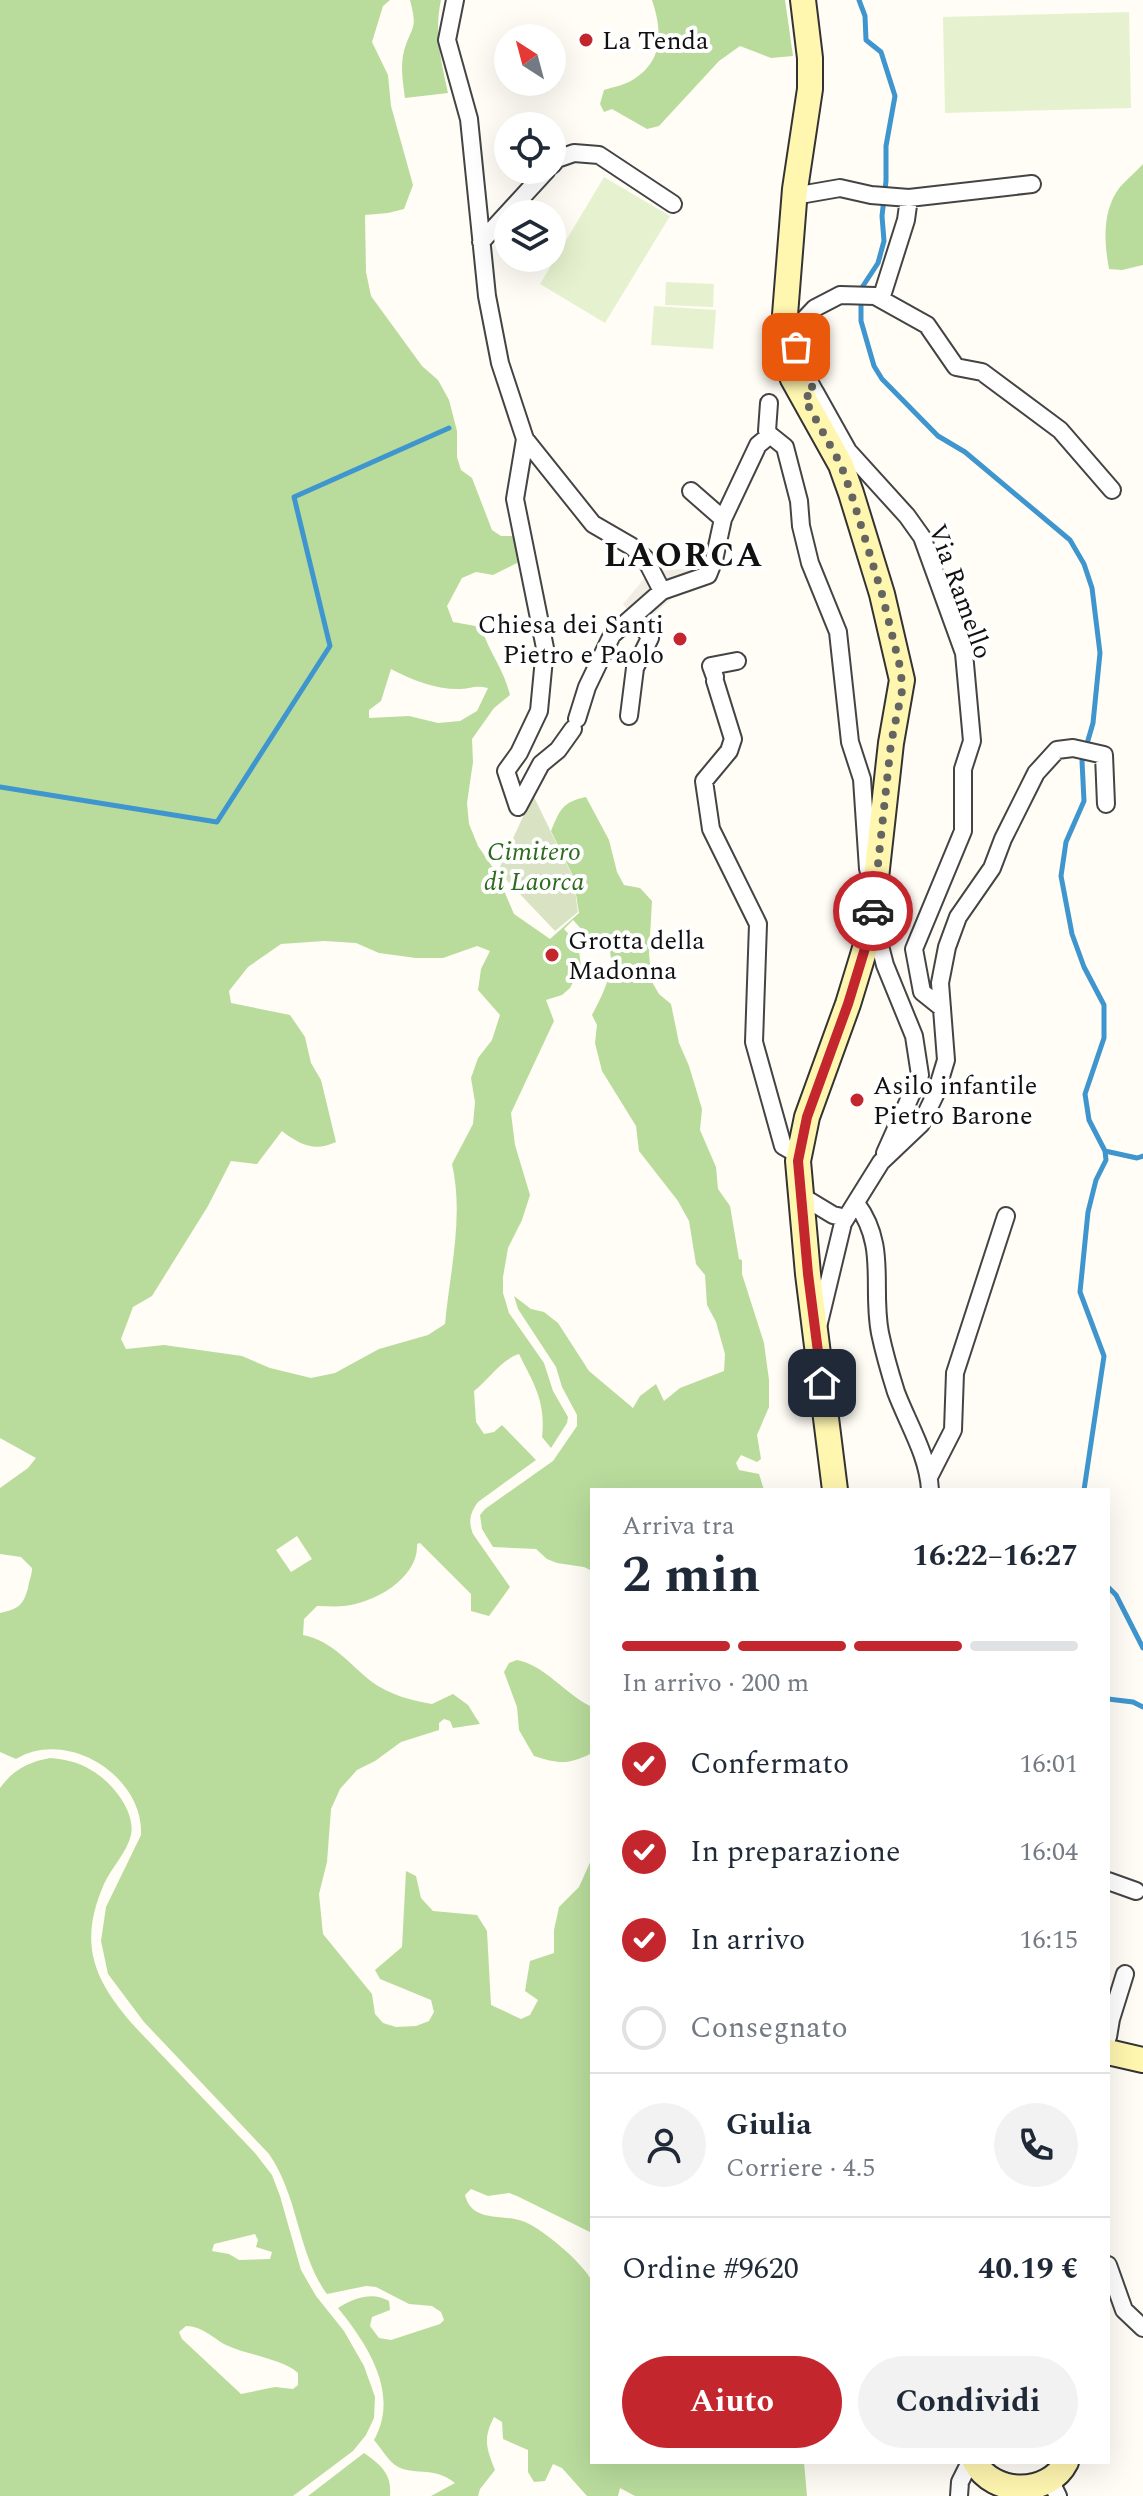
<!DOCTYPE html>
<html lang="it">
<meta charset="utf-8">
<style>
:root{--surface:#fff;--page:#f2f2f3;--text:#1f2937;--muted:#747a83;--line:#e0e1e3;--accent:#c4262e}
body{margin:0;font-family:Spectral,serif;background:var(--page);color:var(--text);height:100vh;display:flex;flex-direction:column;font-size:30px;white-space:nowrap}
*{box-sizing:border-box;margin:0}
p{font-size:26px;color:var(--muted)}
.icon{flex:none;width:44px;height:44px;fill:none;stroke:currentColor;stroke-width:2;stroke-linecap:round;stroke-linejoin:round}
.map{position:relative;flex:1;overflow:hidden}
.details{position:absolute;left:590px;top:1488px;width:520px;height:976px;display:flex;flex-direction:column;background:var(--surface);border-radius:0px;box-shadow:0 8px 32px #0002}
.details>*{flex:none}
.needle{width:52px;rotate:324deg}
.tools{position:absolute;left:494px;top:24px;display:grid;gap:16px}
.tools a{display:grid;place-items:center;width:72px;height:72px;border-radius:50%;background:var(--surface);box-shadow:0 8px 32px #0002;font-size:40px}
.pin{position:absolute;display:grid;place-items:center;width:68px;height:68px;color:#fff;margin:-34px;border-radius:16px;box-shadow:0 4px 12px #0006}
.courier{position:absolute;display:grid;place-items:center;width:80px;height:80px;margin:-40px;border:6px solid #c4262e;border-radius:50%;background:#fff;color:#222;box-shadow:0 2px 10px #0007}
.headline em{font-style:normal;font-weight:700}
.headline div{display:flex;flex-direction:column-reverse}
.headline{display:flex;align-items:center;justify-content:space-between;height:136px;padding:0 32px}
h1{font-size:52px;font-weight:700;line-height:60px}
.bar{display:grid;grid-template-columns:repeat(4,1fr);gap:12px 8px;align-content:center;height:96px;padding:0 32px}
.bar i{height:10px;border-radius:6px;background:var(--line)}
.bar .active{background:var(--accent)}
.bar p{grid-column:span 4}
.line{display:flex;align-items:center;gap:20px;padding:0 32px;border-top:2px solid var(--line)}
.line div{flex:1}
.round{display:grid;place-items:center;flex:none;width:84px;height:84px;border-radius:42px;background:var(--page)}
ol{padding:0 32px;list-style:none}
li{display:flex;align-items:center;gap:24px;height:88px}
li p{margin-inline-start:auto}
li .icon{padding:8px;border-radius:50%;background:var(--accent);color:#fff;stroke-width:4}
li:last-child{color:var(--muted)}
li i{width:44px;height:44px;border:4px solid var(--line);border-radius:50%}
.primary-button{display:flex;gap:16px;margin-top:auto;padding:16px 32px}
.primary-button a{flex:1;height:92px;border-radius:48px;background:var(--accent);color:#fff;font-size:32px;font-weight:700;line-height:92px;text-align:center}
.primary-button a+a{background:var(--page);color:var(--text)}
.map>svg:first-child{display:block}
.forest{fill:#b9dc9c;fill-rule:evenodd}
.cemetery{fill:#d9e3c4}
.pitch{fill:#e6f2cf}
.plaza{fill:#f1ede2}
.lines{fill:none;stroke-linecap:round;stroke-linejoin:round}
.stream{stroke:#3f96cf;stroke-width:5}
.street-casing{stroke:#444;stroke-width:20}
.secondary-casing{stroke:#333;stroke-width:28}
.street{stroke:#fff;stroke-width:16}
.secondary{stroke:#fff6b0;stroke-width:24}
.done{stroke:#646461;stroke-width:8;stroke-dasharray:0 14.4}
.route{stroke:#c4262e;stroke-width:10}
.poi-dot{fill:#c4262e;stroke:#fff;stroke-width:3}
.labels{text-anchor:middle;stroke-width:8;stroke-linejoin:round;paint-order:stroke}
.poi-label{font-size:26px;fill:#111;stroke:#fff;text-anchor:start}
.street-label{font-size:26px;fill:#111;stroke:#fff}
.park-label{font-size:26px;font-style:italic;fill:#2f6b1f;stroke:#fff}
.district-label{font-size:34px;font-weight:bold;letter-spacing:2px;fill:#111;stroke:#fff}
</style>
<div class="map">
<svg width="1143" height="2496" viewBox="0 0 1143 2496">
<rect width="100%" height="100%" fill="#fffdf5"/>
<path class="forest" d="M 0,0 L 390,0 L 383,6 L 372,42 L 388,75 L 391,106 L 413,185 L 404,209 L 388,213 L 365,215 L 366,272 L 371,296 L 422,366 L 438,380 L 449,400 L 457,431 L 457,457 L 461,470 L 472,478 L 492,530 L 501,536 L 517,536 L 521,561 L 493,575 L 476,572 L 462,578 L 447,606 L 453,622 L 481,627 C 489,652 504,670 510,695 L 494,708 L 472,739 L 473,762 L 467,803 L 469,824 L 478,846 L 496,872 L 514,914 L 550,939 L 579,913 L 573,876 L 551,831 C 560,810 562,802 586,797 L 609,840 L 617,872 L 624,885 L 640,888 L 652,901 L 649,954 L 652,982 L 659,994 L 671,1004 L 679,1043 L 689,1066 L 702,1109 L 700,1130 L 716,1167 L 718,1189 L 730,1206 L 739,1259 L 742,1260 L 742,1274 L 764,1343 L 769,1380 L 769,1407 L 757,1435 L 761,1459 L 757,1462 L 741,1455 L 736,1463 L 739,1470 L 759,1474 L 764,1490 L 592,1490 L 592,1571 L 584,1567 L 557,1563 L 547,1559 L 536,1549 L 493,1547 L 482,1529 L 480,1515 L 485,1509 L 553,1461 L 577,1426 L 577,1415 L 562,1387 L 556,1367 L 518,1309 L 514,1296 L 531,1309 L 544,1312 L 558,1323 L 589,1371 L 633,1408 L 640,1396 L 656,1384 L 664,1401 L 680,1388 L 724,1371 L 725,1354 L 716,1322 L 707,1305 L 705,1275 L 696,1264 L 689,1221 L 678,1201 L 639,1151 L 636,1126 L 602,1071 L 595,1043 L 597,1025 L 592,1015 C 603,994 621,961 604,939 L 597,946 L 573,920 L 564,929 L 578,944 L 581,966 L 570,988 L 562,995 L 546,1000 L 554,1021 L 511,1113 L 515,1145 L 530,1195 L 522,1220 L 508,1248 L 503,1277 L 503,1293 L 509,1313 L 544,1363 L 553,1391 L 568,1417 L 567,1423 L 551,1448 L 542,1437 C 546,1402 534,1384 519,1354 C 502,1359 489,1379 474,1391 L 476,1422 L 484,1434 L 494,1432 L 502,1425 L 536,1460 L 478,1502 C 470,1513 468,1521 473,1534 L 510,1587 L 489,1616 L 471,1611 L 471,1594 L 420,1543 L 417,1544 C 419,1578 374,1603 344,1606 C 335,1607 326,1606 317,1606 L 304,1619 L 303,1635 C 333,1641 349,1664 372,1682 C 390,1695 410,1700 432,1704 L 453,1694 L 468,1705 L 480,1724 L 453,1728 L 450,1721 L 444,1719 L 439,1723 L 439,1730 L 401,1742 L 375,1761 L 357,1770 L 340,1789 L 331,1809 L 327,1862 L 319,1894 L 323,1934 L 372,1994 L 375,2014 L 383,2023 L 396,2027 L 416,2026 L 429,2021 L 434,2012 L 431,2000 L 380,1979 L 375,1970 L 402,1947 L 406,1871 L 416,1876 L 421,1898 L 433,1911 L 477,1915 L 487,1931 L 491,2005 L 521,2019 L 530,2015 L 538,2000 L 525,1991 L 530,1961 L 554,1953 L 554,1930 L 559,1907 L 579,1887 L 592,1858 L 592,2233 L 517,2196 L 509,2193 L 488,2196 L 471,2189 L 465,2195 C 472,2224 504,2213 525,2222 C 544,2230 582,2262 592,2281 L 592,2462 L 804,2462 L 807,2496 L 635,2496 L 620,2488 L 618,2496 L 587,2496 L 562,2468 L 553,2464 L 545,2481 L 534,2482 L 528,2472 L 528,2450 L 503,2439 L 502,2422 L 494,2417 C 483,2439 486,2447 495,2470 L 480,2489 L 478,2496 L 431,2496 L 455,2483 C 433,2465 412,2477 395,2465 C 387,2459 381,2448 374,2440 C 400,2394 368,2345 338,2308 C 353,2298 373,2291 389,2301 L 390,2310 L 372,2317 L 370,2326 L 379,2338 L 391,2340 L 440,2324 L 444,2320 L 441,2312 L 432,2306 L 409,2304 L 376,2287 L 366,2286 L 327,2294 L 324,2290 C 297,2248 298,2196 269,2154 L 144,2022 L 108,1974 L 101,1941 L 106,1907 L 141,1835 C 144,1776 67,1728 16,1759 L 0,1752 L 0,1613 C 18,1609 23,1606 28,1588 C 29,1580 32,1576 32,1568 L 21,1557 L 0,1554 L 0,1488 L 28,1468 L 36,1458 L 0,1438 ZM 391,669 C 411,680 438,690 461,689 C 473,688 475,685 488,688 L 477,711 L 460,721 L 438,723 L 409,716 L 369,718 L 369,710 L 381,701 ZM 324,941 L 356,943 L 379,953 L 416,958 L 443,958 L 477,946 L 490,951 L 481,969 L 478,990 L 500,1015 L 492,1040 L 478,1058 L 471,1078 L 475,1102 L 473,1124 L 452,1164 C 464,1216 450,1271 445,1324 L 428,1335 L 379,1349 L 335,1373 L 311,1378 L 270,1368 L 242,1356 L 164,1345 L 126,1349 L 121,1339 L 133,1307 L 152,1296 L 208,1206 L 231,1161 L 257,1164 L 282,1131 C 300,1145 315,1152 336,1142 L 321,1080 L 311,1063 L 305,1037 L 290,1015 L 231,1003 L 229,991 L 248,967 L 281,944 ZM 297,1536 L 312,1559 L 291,1572 L 276,1550 Z
M 410,0 L 441,0 C 434,32 441,61 448,93 L 405,98 C 403,83 400,67 404,51 C 412,24 418,31 410,0 Z
M 652,0 L 785,0 L 793,56 L 771,58 L 740,46 L 719,61 L 659,126 L 647,129 L 612,109 L 604,112 L 600,104 L 604,90 C 613,87 626,85 634,79 C 664,60 662,30 652,0 Z
M 1143,159 L 1143,265 L 1122,270 L 1109,269 C 1104,242 1102,210 1120,187 C 1127,179 1136,172 1143,164 Z
M 517,1660 C 545,1665 566,1695 592,1707 L 592,1753 C 569,1765 558,1764 534,1756 L 519,1730 L 517,1707 L 504,1672 L 509,1663 Z
M 50,1758 C 64,1759 79,1762 91,1770 C 111,1781 136,1811 131,1835 C 127,1852 112,1867 104,1884 C 77,1946 95,1982 137,2029 L 255,2153 L 272,2175 L 280,2196 L 301,2270 L 316,2296 L 344,2331 L 364,2366 L 375,2397 L 374,2418 L 366,2435 L 353,2451 L 293,2496 L 0,2496 L 0,1788 C 13,1770 28,1762 50,1758 ZM 255,2234 L 258,2240 L 256,2247 L 272,2252 L 270,2259 L 239,2260 L 229,2254 L 212,2251 L 214,2244 ZM 186,2326 C 202,2326 213,2338 226,2345 C 247,2355 283,2359 298,2373 L 298,2385 L 293,2389 L 275,2387 L 241,2394 L 182,2339 L 179,2332 Z
M 364,2453 C 381,2465 392,2474 390,2496 L 308,2496 Z"/>
<path class="cemetery" d="M 533,795 L 573,877 L 578,912 L 555,931 L 498,871 Z"/>
<path class="pitch" d="M 1129,12 L 1131,108 L 945,113 L 943,17 Z
M 604,177 L 670,216 L 605,323 L 540,284 Z
M 666,282 L 714,284 L 713,307 L 665,305 Z
M 654,306 L 716,310 L 713,349 L 651,345 Z"/>
<path class="plaza" d="M 680,569 L 695,569 L 710,578 L 694,591 L 673,597 L 640,627 L 623,604 L 650,572 Z"/>
<g class="lines">
<path class="stream" d="M 859,0 L 865,16 L 866,40 L 881,52 L 895,96 L 886,146 L 886,181 L 882,216 L 884,241 L 878,263 L 861,289 L 861,321 L 874,366 L 882,379 L 938,436 L 965,452 L 1070,540 L 1084,564 L 1092,588 L 1100,653 L 1093,723 L 1082,761 L 1084,801 L 1066,842 L 1061,876 L 1072,934 L 1084,967 L 1104,1005 L 1104,1038 L 1085,1094 L 1089,1120 L 1105,1151 L 1106,1160 L 1096,1180 L 1088,1212 L 1080,1292 L 1104,1356 L 1084,1490
M 0,787 L 217,822 L 330,646 L 294,497 L 449,428
M 1105,1151 L 1137,1158 L 1143,1156
M 1108,1587 L 1116,1595 L 1143,1648
M 1108,1699 L 1133,1702 L 1143,1707"/>
<g class="street-casing">
<path id="street" d="M 455,0 L 447,40 L 469,119 L 487,296 L 500,363 L 525,439 L 593,524 L 631,546 L 645,558 L 662,591
M 552,165 L 557,159 L 574,153 L 599,155 L 673,204
M 794,196 L 840,188 L 871,195 L 909,198 L 1032,184
M 481,242 L 547,170
M 881,299 L 906,220 L 909,198
M 815,392 L 848,451 L 907,516 L 922,537 L 964,653 L 972,741 L 963,769 L 963,831 L 914,949 L 922,992 L 942,1008
M 807,397 L 815,392 C 802,370 796,353 797,327 L 815,308 L 840,295 L 875,296 L 927,325 L 956,367 L 982,372 L 1060,430 L 1112,490
M 770,435 L 785,447 L 799,501 L 801,526 L 810,563 L 838,632 L 850,742 L 862,779 L 868,869
M 691,491 L 723,519
M 715,677 L 711,666 L 737,661
M 715,681 L 733,739 L 729,751 L 704,781 L 711,829 L 758,924 L 754,1042 L 783,1146 L 799,1155
M 629,716 L 635,668 L 650,638 L 636,616
M 577,719 L 587,687 L 612,635 L 662,591 L 708,575 L 714,560 L 723,519 L 758,445 L 770,435 L 767,431 L 769,403
M 518,807 L 506,771 L 519,753 L 539,711 L 545,648 L 515,499 L 525,439
M 518,807 L 541,764 L 558,750 L 573,729
M 874,923 L 885,965 L 914,1036 L 920,1075 L 885,1153
M 800,1195 L 833,1215 L 846,1218
M 856,1203 C 888,1246 871,1286 880,1333 C 884,1352 890,1373 896,1392 C 908,1424 928,1455 930,1490
M 819,1323 L 843,1223 L 881,1162 L 921,1124 L 936,1093 L 946,1060 L 940,983 L 947,947 L 958,917 L 992,868 L 1003,839 L 1036,773 L 1057,750 L 1073,748 L 1104,755 L 1106,804
M 929,1477 L 953,1430 L 955,1373 L 1006,1216
M 1108,1881 L 1136,1891
M 1108,2037 L 1111,2019 L 1125,1974
M 1108,2265 L 1124,2310 L 1143,2328
M 1051,2482 L 1058,2496
M 959,2496 L 960,2482 L 970,2462"/>
</g>
<g class="secondary-casing">
<path id="secondary" d="M 803,0 L 810,58 L 810,89 L 795,189 L 783,340 L 787,363 L 793,379 L 841,465 L 851,493 L 882,594 L 902,680 L 891,743 L 870,932 L 848,1004 L 807,1117 L 798,1161 L 808,1274 L 835,1490
M 1108,2052 L 1143,2060
M 975,2462 C 993,2496 1049,2496 1066,2462"/>
</g>
<use href="#street" class="street"/>
<use href="#secondary" class="secondary"/>
</g>
<g class="lines">
<path class="done" d="M 796,347 L 802,369 L 815,392 L 804,398 L 841,465 L 851,493 L 882,594 L 901,671 L 902,691 L 891,743 L 873,911"/>
<path class="route" d="M 822,1383 L 808,1274 L 798,1161 L 807,1117 L 848,1004 L 870,932 L 873,911"/>
</g>
<g class="poi-dot">
<circle cx="586" cy="40" r="8"/>
<circle cx="680" cy="639" r="8"/>
<circle cx="552" cy="955" r="8"/>
<circle cx="857" cy="1100" r="8"/>
</g>
<g class="labels">
<g class="poi-label">
<text x="602" y="49">La Tenda</text>
<text x="664" y="633" text-anchor="end">Chiesa dei Santi<tspan x="664" dy="30">Pietro e Paolo</tspan></text>
<text x="568" y="949">Grotta della<tspan x="568" dy="30">Madonna</tspan></text>
<text x="873" y="1094">Asilo infantile<tspan x="873" dy="30">Pietro Barone</tspan></text>
</g>
<g class="street-label">
<text transform="translate(961 591) rotate(70)" y="9">Via Ramello</text>
</g>
<g class="park-label">
<text x="534" y="860">Cimitero<tspan x="534" dy="30">di Laorca</tspan></text>
</g>
<g class="district-label">
<text x="684" y="566">LAORCA</text>
</g>
</g>
</svg>
<div class="tools">
<a><svg class="needle" viewBox="-14 -14 28 28"><path d="M0-13l5 13h-10z" fill="#e53935"/><path d="M0 13l5-13h-10z" fill="#747a83"/></svg></a>
<a><svg class="icon" aria-label="locate" viewBox="0 0 24 24"><circle cx="12" cy="12" r="6"/><path d="M12 2v4M12 18v4M2 12h4M18 12h4"/></svg></a>
<a><svg class="icon" aria-label="layers" viewBox="0 0 24 24"><path d="M12 4l9 5-9 5-9-5zM3 14l9 5 9-5"/></svg></a>
</div>
<div class="pin" style="left:796px;top:347px;background:#ea580c"><svg class="icon" aria-label="bag" viewBox="0 0 24 24"><path d="M5 8h14l-1 12H6zM9 8a3 3 0 0 1 6 0"/></svg></div>
<div class="pin" style="left:822px;top:1383px;background:#1f2937"><svg class="icon" aria-label="home" viewBox="0 0 24 24"><path d="M3 11l9-7 9 7M6 9v11h12V9"/></svg></div>
<div class="courier" style="left:873px;top:911px"><svg class="icon" aria-label="car" viewBox="0 0 24 24"><path d="M5 17H2v-5l4-1 3-4h7l3 4 3 1v5h-3M9 17h6M6 11h13"/><circle cx="7" cy="17" r="2"/><circle cx="17" cy="17" r="2"/></svg></div>
<section class="details">
<div class="headline"><div><h1>2 min</h1><p>Arriva tra</p></div><em>16:22–16:27</em></div>
<div class="bar"><i class="active"></i><i class="active"></i><i class="active"></i><i></i><p>In arrivo · 200 m</p></div>
<ol>
<li><svg class="icon" aria-label="check" viewBox="0 0 24 24"><path d="M5 12l5 5 9-10"/></svg>Confermato<p>16:01</p></li>
<li><svg class="icon" aria-label="check" viewBox="0 0 24 24"><path d="M5 12l5 5 9-10"/></svg>In preparazione<p>16:04</p></li>
<li><svg class="icon" aria-label="check" viewBox="0 0 24 24"><path d="M5 12l5 5 9-10"/></svg>In arrivo<p>16:15</p></li>
<li><i></i>Consegnato</li>
</ol>
<div class="line" style="height:144px"><a class="round"><svg class="icon" aria-label="person" viewBox="0 0 24 24"><circle cx="12" cy="8" r="4"/><path d="M4 21q1-7 8-7t8 7"/></svg></a><div><b>Giulia</b><p>Corriere · 4.5</p></div><a class="round"><svg class="icon" aria-label="phone" viewBox="0 0 24 24"><path d="M5 4h4l2 5-3 2q2 4 5 5l2-3 5 2v4C11 20 4 13 5 4z"/></svg></a></div>
<div class="line" style="height:104px"><div>Ordine #9620</div><b>40.19 €</b></div>
<div class="primary-button"><a>Aiuto</a><a>Condividi</a></div>
</section>
</div>
